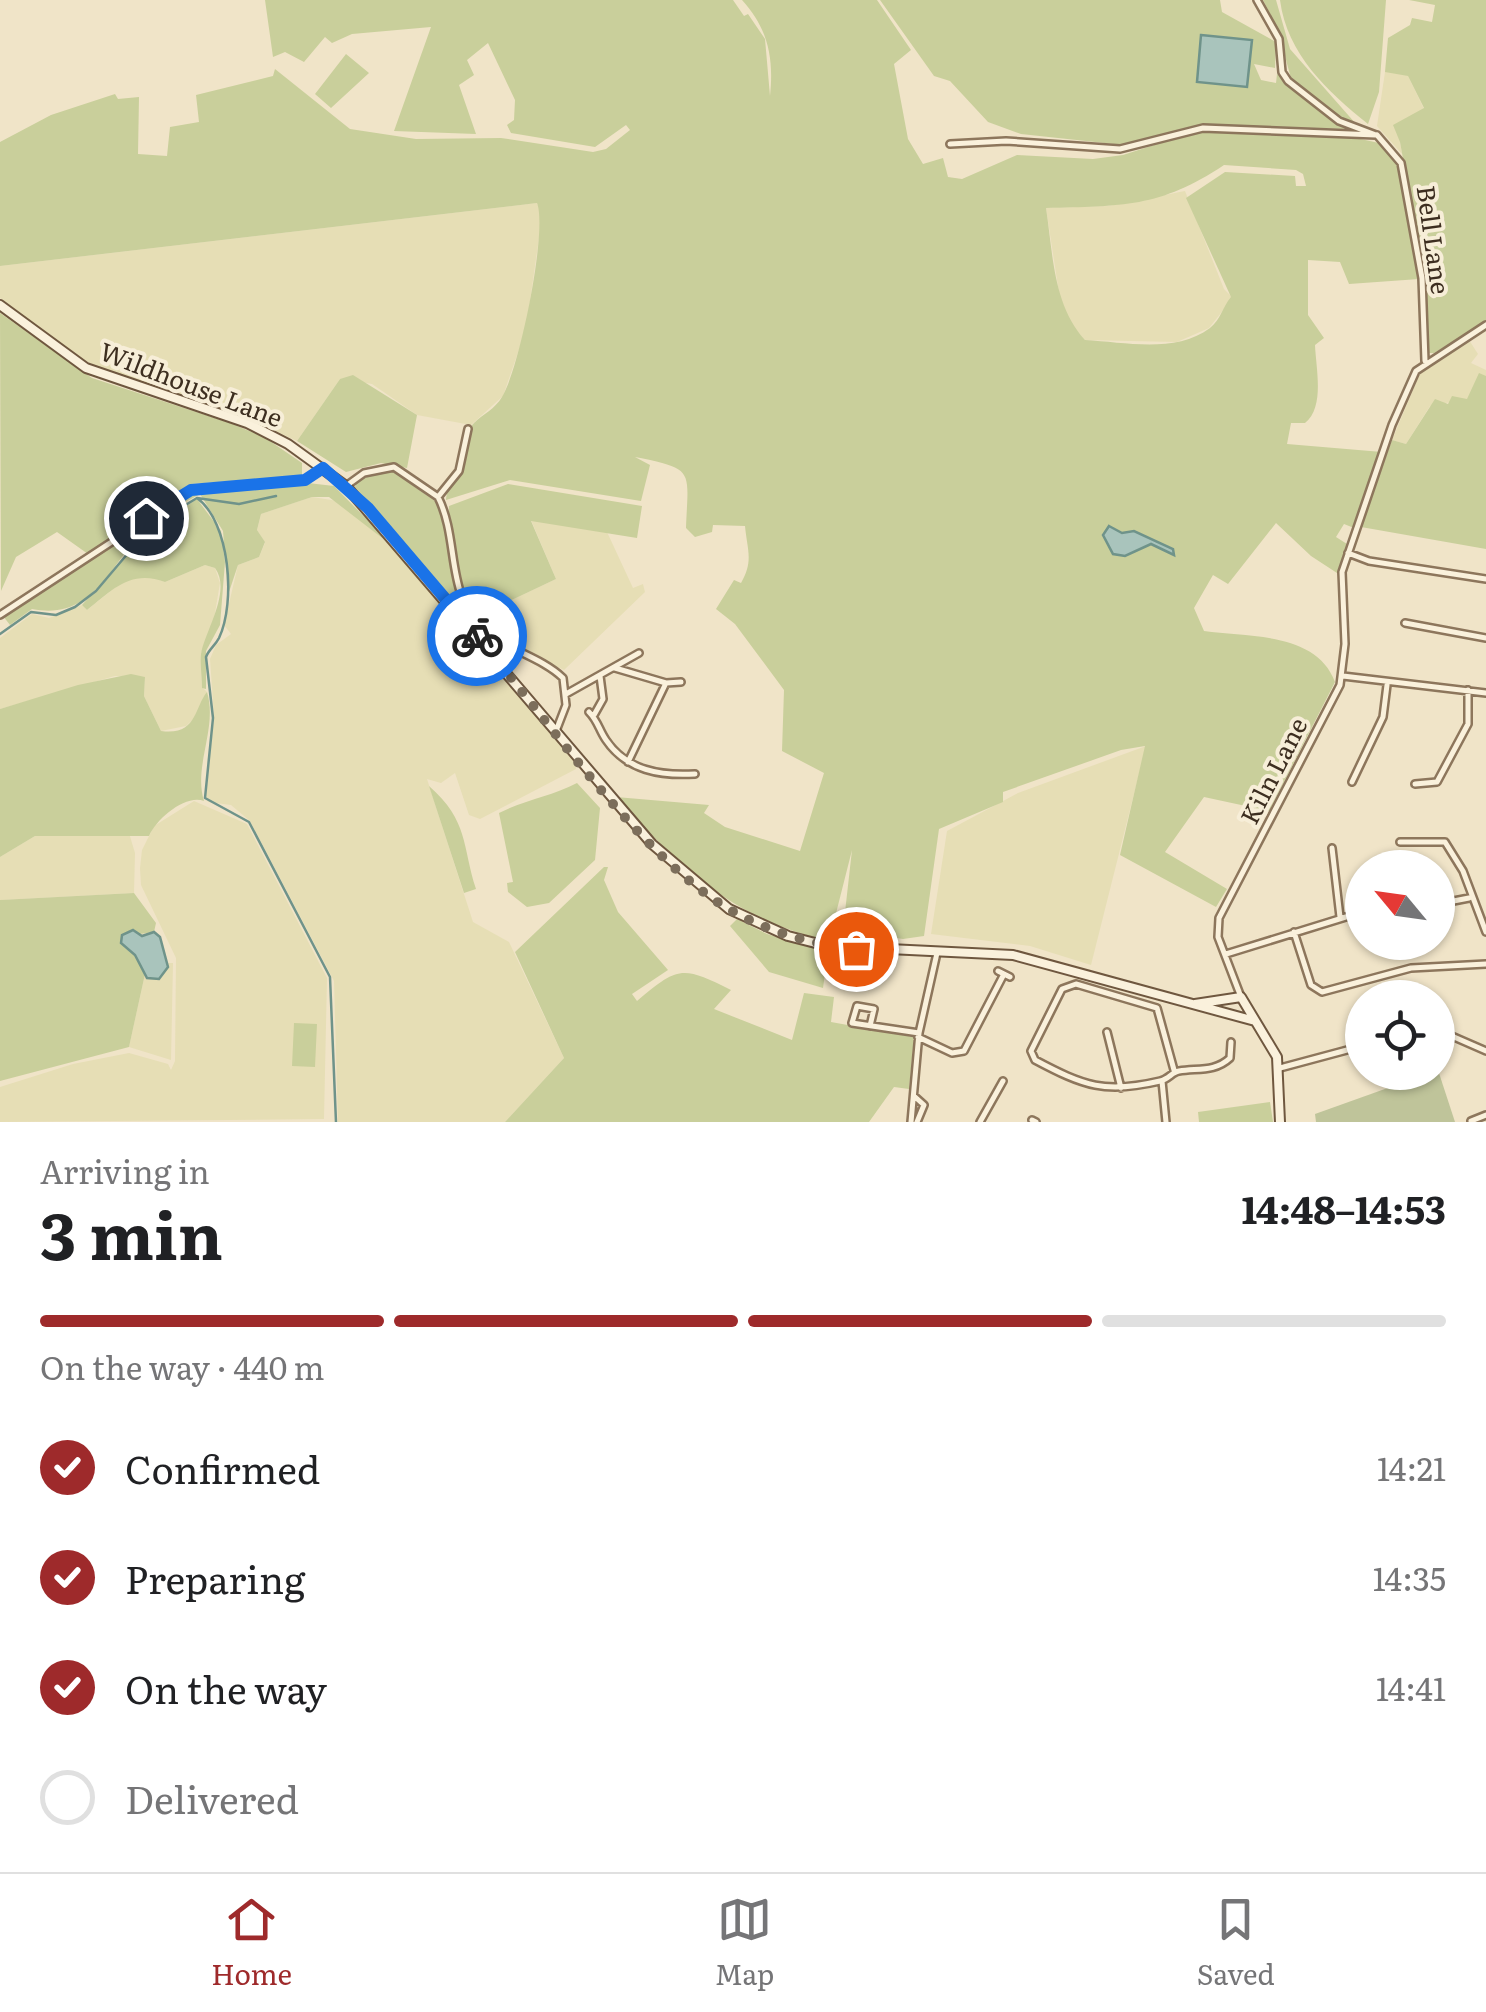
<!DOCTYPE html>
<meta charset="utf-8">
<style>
:root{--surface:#fff;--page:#f6f6f6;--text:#202124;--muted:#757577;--line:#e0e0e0;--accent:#9e2a2b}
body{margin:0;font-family:Literata,serif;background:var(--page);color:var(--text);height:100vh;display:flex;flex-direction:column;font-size:38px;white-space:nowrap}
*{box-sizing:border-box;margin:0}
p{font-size:32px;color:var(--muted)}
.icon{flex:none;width:55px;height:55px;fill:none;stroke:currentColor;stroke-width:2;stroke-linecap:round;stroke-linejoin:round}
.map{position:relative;height:1122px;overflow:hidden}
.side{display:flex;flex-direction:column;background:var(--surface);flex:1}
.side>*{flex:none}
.needle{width:65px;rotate:299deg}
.fabs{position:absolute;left:1345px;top:850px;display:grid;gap:20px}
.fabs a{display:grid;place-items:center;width:110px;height:110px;border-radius:50%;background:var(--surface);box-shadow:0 2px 8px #0004;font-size:50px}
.pin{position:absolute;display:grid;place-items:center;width:85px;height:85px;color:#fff;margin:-42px;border:5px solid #fff;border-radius:50%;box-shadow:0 2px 10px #0007}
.courier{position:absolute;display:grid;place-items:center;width:100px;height:100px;margin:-50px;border:8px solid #1a73e8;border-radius:50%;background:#fff;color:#222;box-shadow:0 2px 12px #0007}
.headline em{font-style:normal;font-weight:700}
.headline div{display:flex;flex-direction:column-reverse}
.headline{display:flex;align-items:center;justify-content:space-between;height:170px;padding:0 40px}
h1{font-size:65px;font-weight:700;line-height:75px}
.bar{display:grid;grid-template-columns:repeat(4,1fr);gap:15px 10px;align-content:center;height:120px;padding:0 40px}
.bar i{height:12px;border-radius:8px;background:var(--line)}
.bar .current{background:var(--accent)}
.bar p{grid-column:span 4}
ol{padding:0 40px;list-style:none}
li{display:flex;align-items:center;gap:30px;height:110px}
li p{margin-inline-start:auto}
li .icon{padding:10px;border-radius:50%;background:var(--accent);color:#fff;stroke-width:4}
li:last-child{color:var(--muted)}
li i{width:55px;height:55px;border:5px solid var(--line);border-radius:50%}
.tabs{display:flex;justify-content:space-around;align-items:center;height:140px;border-top:2px solid var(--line);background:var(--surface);font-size:28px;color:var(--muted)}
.tabs a{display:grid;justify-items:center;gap:5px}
.tabs .current{color:var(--accent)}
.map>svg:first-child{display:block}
.farmland{fill:#e6deb5}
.green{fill:#c9cf9b;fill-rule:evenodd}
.cemetery{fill:#bfc49a}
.water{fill:#a9c4bc;stroke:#6f938a;stroke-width:2.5}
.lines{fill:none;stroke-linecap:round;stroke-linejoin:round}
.stream{stroke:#6f938a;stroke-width:2.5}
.minor-casing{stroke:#8d765c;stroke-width:10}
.secondary-casing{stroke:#6f573f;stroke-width:12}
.minor{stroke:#faf1dc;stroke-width:5}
.secondary{stroke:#faf1dc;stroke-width:8}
.done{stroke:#7c6e5b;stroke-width:10;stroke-dasharray:0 18}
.route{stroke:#1a73e8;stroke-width:12}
.labels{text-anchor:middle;stroke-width:8;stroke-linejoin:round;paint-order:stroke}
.street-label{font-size:25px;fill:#3d2e20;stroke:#f7eed8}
</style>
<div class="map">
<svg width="1486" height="1122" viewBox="0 0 1486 1122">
<rect width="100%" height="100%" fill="#f0e4c8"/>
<path class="farmland" d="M 1395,71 L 1408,76 L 1424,109 L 1400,142 L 1402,154 L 1377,126 L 1385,72 Z
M 1185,191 L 1224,289 L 1232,297 L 1221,313 L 1209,328 L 1177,342 L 1085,340 L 1069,322 L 1059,293 L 1046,208 L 1108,206 Z
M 537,203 L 542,217 L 526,329 L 503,396 L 471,425 L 417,415 L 372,384 L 340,379 L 297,441 L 226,408 L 108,372 L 76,356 L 0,298 L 0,266 Z
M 1469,340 L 1478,354 L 1471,363 L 1486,370 L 1486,402 L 1462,400 L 1430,406 L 1406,444 L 1392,440 L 1421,371 Z
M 312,497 L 338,501 L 395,549 L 575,763 L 576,769 L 480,819 L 469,815 L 455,773 L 441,783 L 427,779 L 473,922 L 509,942 L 564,1058 L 505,1122 L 338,1122 L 334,981 L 250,821 L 231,805 L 208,802 L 206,796 L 214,717 L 210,659 L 216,645 L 231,634 L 224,625 L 238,565 L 259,557 L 265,543 L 257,530 L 261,514 Z
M 531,520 L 607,532 L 633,588 L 643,584 L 645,592 L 564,670 L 501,640 L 478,616 L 556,579 Z
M 205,565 L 215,568 L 220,583 L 212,631 L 201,653 L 202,687 L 207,692 L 199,714 L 186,726 L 161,731 L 144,696 L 145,677 L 115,676 L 0,709 L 0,638 L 32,614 L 49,618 L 82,605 L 87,610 L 122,582 L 146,575 L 165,582 Z
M 1146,746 L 1091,965 L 1030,946 L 931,934 L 947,831 L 1018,793 Z
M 194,801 L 247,824 L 327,978 L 324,1119 L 0,1122 L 0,1087 L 73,1064 L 129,1053 L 168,1064 L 171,1070 L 175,1061 L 176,958 L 141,885 L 140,868 L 142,850 L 154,826 Z
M 129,833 L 135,853 L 134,893 L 0,900 L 0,857 L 35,836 Z
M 167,963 L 173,963 L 171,1060 L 129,1047 L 145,974 L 147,978 L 168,967 Z"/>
<path class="green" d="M 265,0 L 733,0 L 744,16 L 748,14 L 765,39 L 770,96 C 774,57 768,29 742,0 L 877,0 L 911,50 L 894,64 L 908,139 L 923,164 L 943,158 L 948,177 L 962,179 L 1017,155 L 1093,159 L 1123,155 L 1201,130 L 1342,135 L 1379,143 L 1399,165 L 1419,279 L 1349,284 L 1340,262 L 1308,260 L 1308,315 L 1324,338 L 1315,345 C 1316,369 1325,407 1305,423 L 1291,423 L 1287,444 L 1382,452 L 1354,528 L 1344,524 L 1336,537 L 1347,544 L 1337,573 L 1311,556 L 1276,523 L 1228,584 L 1213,575 L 1194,608 L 1204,631 C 1248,637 1317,632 1335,682 L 1269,811 L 1204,797 L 1165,852 L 1227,889 L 1216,907 L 1120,855 L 1145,746 L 1121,750 L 1003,792 L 1003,802 L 939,829 L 924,936 L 903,939 L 843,930 L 852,850 L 829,941 C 732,919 681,868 616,797 L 709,805 L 704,813 L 725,827 L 800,851 L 824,773 L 782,751 L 784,690 L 735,624 L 716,609 L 734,580 L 741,583 C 754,561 747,549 745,526 L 713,525 L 712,532 L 695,537 L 686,528 C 688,470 696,469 635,457 L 650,465 L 641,501 L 510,480 L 446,500 C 447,484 458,482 462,467 C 466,455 465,432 474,423 C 483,414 495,409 502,397 C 519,370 548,231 537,203 L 0,266 L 0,142 L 51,115 L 115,94 L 118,99 L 139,97 L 138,154 L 167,156 L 170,127 L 199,122 L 196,95 L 273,76 L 275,69 L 350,129 L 416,139 L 501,138 L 593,152 L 606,149 L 630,130 L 626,125 L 595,147 L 511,133 L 507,125 L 514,120 L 515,100 L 488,43 L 467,60 L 474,75 L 459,85 L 476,134 L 394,131 L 431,27 L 352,34 L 332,43 L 325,37 L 304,62 L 285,52 L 273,57 ZM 1224,165 L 1296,170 L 1303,174 L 1306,186 L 1296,186 L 1295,176 L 1225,172 L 1186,198 L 1231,297 C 1222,308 1221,319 1210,328 C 1175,354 1125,342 1085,340 C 1053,305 1053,254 1046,208 C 1121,206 1160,208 1224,165 Z
M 880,0 L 1220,0 L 1222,12 L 1276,42 L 1275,68 L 1254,64 L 1261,80 L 1276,83 L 1277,74 L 1350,129 L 1193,126 L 1123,145 L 1021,134 L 988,122 L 950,81 L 934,76 Z
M 1263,0 L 1276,0 L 1290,49 L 1356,124 L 1339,118 L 1292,82 L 1278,30 Z
M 1280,0 L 1386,0 L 1379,92 L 1368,124 C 1327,91 1287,54 1280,0 Z
M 1409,0 L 1486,0 L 1486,323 L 1434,353 L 1429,353 L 1425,281 L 1400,142 L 1393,125 L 1424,108 L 1408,76 L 1385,72 L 1388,38 L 1410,25 L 1412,18 L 1432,22 L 1435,5 Z
M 346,54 L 369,73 L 331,108 L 315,94 Z
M 0,313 L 92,378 L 230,423 L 264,437 L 302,463 L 302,476 L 191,484 L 88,554 L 57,532 L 16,557 L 1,591 Z
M 1479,373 L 1486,376 L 1486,549 L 1361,527 L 1392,440 L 1406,444 L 1435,399 L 1448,404 L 1452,396 L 1467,399 Z
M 353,375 L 417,415 L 407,468 L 381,463 L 346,472 L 297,441 L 340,379 Z
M 391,470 L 439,504 L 461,603 L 457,606 L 355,487 L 357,480 Z
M 299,482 L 334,486 L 395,548 L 329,497 L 312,497 L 261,514 L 257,530 L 265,542 L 259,557 L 238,565 L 228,595 L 223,531 L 200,494 C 184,503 166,512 152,523 C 111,558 97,622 32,609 L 10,625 L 3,616 L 190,491 L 209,486 Z
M 508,484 L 642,506 L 637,538 L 531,521 L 556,579 L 478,616 C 453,588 448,544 449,506 Z
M 197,499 L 221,531 L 225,562 L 220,625 L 206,651 L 206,689 L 202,688 C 202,677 200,665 201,654 C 205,631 232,591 215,568 L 205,565 L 165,582 C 131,569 112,590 87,610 L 82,605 L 147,533 Z
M 131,674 L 145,677 L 144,696 L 161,731 C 197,736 194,708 207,692 C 218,728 193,766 204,801 C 186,794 157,818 149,836 L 35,836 L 0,857 L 0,709 L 78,685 Z
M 577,783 L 600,808 L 595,860 L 549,903 L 527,907 L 508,892 L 507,883 L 513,882 L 499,813 C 525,800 552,796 577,783 Z
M 429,786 C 469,821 462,846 476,889 L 464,893 Z
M 604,867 L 608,867 L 604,880 L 618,912 L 668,970 L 632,994 L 637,1001 C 678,967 681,965 731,990 L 714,1009 L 792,1040 L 804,993 L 834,997 L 831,1022 L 914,1037 L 909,1089 L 894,1087 L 869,1122 L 505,1122 L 564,1058 L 515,952 Z
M 134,893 L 156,923 L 154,932 L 140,934 L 124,947 L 135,955 L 145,974 L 129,1047 L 0,1081 L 0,900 Z
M 737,919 L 767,934 L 828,952 L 823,988 L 769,972 L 730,926 Z
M 294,1023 L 317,1024 L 315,1067 L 292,1066 Z
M 1270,1102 L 1273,1122 L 1199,1122 L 1198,1112 Z"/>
<path class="cemetery" d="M 1438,1070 L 1455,1122 L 1316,1122 L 1315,1114 Z"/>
<path class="water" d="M 1201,35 L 1252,40 L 1247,87 L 1197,82 Z
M 1109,526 L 1122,533 L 1134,531 L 1173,549 L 1174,555 L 1151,544 L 1125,556 L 1113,554 L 1103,535 Z
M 133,930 L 142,936 L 154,932 L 160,937 L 168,967 L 159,979 L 147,978 L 135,955 L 121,943 L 122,935 Z"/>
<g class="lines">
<path class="stream" d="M 197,498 L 239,504 L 276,496
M 0,634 L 31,612 L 56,615 L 75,607 L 96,591 L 151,526 L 197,498 C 230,522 236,602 219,638 C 215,646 209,649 206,657 L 213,718 L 205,798 L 249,822 L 330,977 L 336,1122"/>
<g class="minor-casing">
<path id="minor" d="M 1377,135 L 1401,163 L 1422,278 L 1425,361
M 950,144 L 1006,141 L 1120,149 L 1203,128 L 1376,135 L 1339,121 L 1288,81 L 1282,72 L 1279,39 L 1257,0
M 346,486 L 364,473 L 394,467 L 438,497 C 461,543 443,598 489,634 C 511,651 542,658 563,678 L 566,705 L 556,731
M 438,497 L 459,471 L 468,429
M 1348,553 L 1369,561 L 1486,579
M 0,615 L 191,490 L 305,480 L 321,470
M 1405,623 L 1486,638
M 615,668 L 666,683 L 681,682
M 1343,676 L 1486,693
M 566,694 L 639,653
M 589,712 C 598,721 599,730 606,740 C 627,771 661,776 695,774
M 594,715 L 603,699 L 600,676
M 628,762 L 666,683
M 1352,782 L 1383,717 L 1387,685
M 1415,784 L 1437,782 L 1468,724 L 1468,690
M 1400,842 L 1445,842 L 1463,871 L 1486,932
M 1332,848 L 1340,917
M 1438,904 L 1469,898
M 1294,932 L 1311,985 L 1322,992 L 1411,968 L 1486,964
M 1226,954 L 1362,912
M 998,971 L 1010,977
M 1241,997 L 1218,937 L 1219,918 L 1340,685 L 1345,644 L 1342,572 L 1392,425 L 1416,371 L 1486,325
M 870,1026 L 874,1009 L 857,1006 L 852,1023 L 919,1033
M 1438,1030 L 1486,1051
M 1107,1032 L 1121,1088
M 918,1037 L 952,1053 L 964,1051 L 1004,974
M 1280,1068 L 1362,1046
M 1174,1070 L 1157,1008 L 1076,984 L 1062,989 L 1031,1051 L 1035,1060 C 1084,1086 1105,1094 1160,1081 C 1169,1079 1172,1072 1179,1071 C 1198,1068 1215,1072 1230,1058 L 1231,1042
M 1162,1081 L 1166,1122
M 914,1096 L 924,1105 L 917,1122
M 1032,1120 L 1036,1122
M 1471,1121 L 1486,1115
M 911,1122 L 919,1033 L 937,953
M 980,1122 L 1003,1081"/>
</g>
<g class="secondary-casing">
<path id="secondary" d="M 0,305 L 86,368 L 247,423 L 288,444 L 346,486 L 652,844 L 729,909 L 788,936 L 827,946 L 1013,955 L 1255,1021
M 1195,1004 L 1241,997 L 1277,1057 L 1280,1122"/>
</g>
<use href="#minor" class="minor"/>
<use href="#secondary" class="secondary"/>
</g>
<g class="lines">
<path class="done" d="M 477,636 C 547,718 641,859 732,911 C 771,933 812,944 856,949"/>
<path class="route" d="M 146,518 L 191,490 L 305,480 L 323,468 L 368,508 L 477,636"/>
</g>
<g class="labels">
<g class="street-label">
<text transform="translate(1433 240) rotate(82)" y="9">Bell Lane</text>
<text transform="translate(191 385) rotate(21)" y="9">Wildhouse Lane</text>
<text transform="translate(1274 771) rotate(-63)" y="9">Kiln Lane</text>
</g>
</g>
</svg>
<div class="fabs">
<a><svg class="needle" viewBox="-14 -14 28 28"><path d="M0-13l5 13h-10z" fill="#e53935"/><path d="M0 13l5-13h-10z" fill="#757577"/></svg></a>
<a><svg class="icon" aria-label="locate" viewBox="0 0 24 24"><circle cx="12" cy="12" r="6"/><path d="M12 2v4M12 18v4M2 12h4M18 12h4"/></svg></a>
</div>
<div class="pin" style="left:856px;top:949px;background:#ea580c"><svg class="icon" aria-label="bag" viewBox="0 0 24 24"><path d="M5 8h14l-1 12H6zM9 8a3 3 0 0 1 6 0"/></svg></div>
<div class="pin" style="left:146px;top:518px;background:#1f2937"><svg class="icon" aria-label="home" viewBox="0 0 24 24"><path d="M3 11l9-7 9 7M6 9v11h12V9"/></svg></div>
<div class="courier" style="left:477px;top:636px"><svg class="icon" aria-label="bike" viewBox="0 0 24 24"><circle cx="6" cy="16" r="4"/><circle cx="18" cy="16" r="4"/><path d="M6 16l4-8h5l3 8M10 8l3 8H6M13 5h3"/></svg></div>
</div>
<section class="side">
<div class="headline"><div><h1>3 min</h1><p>Arriving in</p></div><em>14:48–14:53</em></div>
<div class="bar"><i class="current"></i><i class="current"></i><i class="current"></i><i></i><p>On the way · 440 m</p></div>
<ol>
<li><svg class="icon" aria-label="check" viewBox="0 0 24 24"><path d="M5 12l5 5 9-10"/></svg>Confirmed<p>14:21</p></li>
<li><svg class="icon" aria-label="check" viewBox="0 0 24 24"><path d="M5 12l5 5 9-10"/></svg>Preparing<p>14:35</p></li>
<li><svg class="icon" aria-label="check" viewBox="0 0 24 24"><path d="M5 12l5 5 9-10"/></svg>On the way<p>14:41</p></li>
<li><i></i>Delivered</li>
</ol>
</section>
<nav class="tabs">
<a class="current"><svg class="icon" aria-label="home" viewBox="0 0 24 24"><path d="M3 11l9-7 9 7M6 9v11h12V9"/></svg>Home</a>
<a><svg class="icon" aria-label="map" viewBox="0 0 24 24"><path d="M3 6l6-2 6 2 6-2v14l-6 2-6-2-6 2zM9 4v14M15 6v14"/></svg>Map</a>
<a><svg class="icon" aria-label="saved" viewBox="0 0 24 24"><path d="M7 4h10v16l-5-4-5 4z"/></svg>Saved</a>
</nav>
